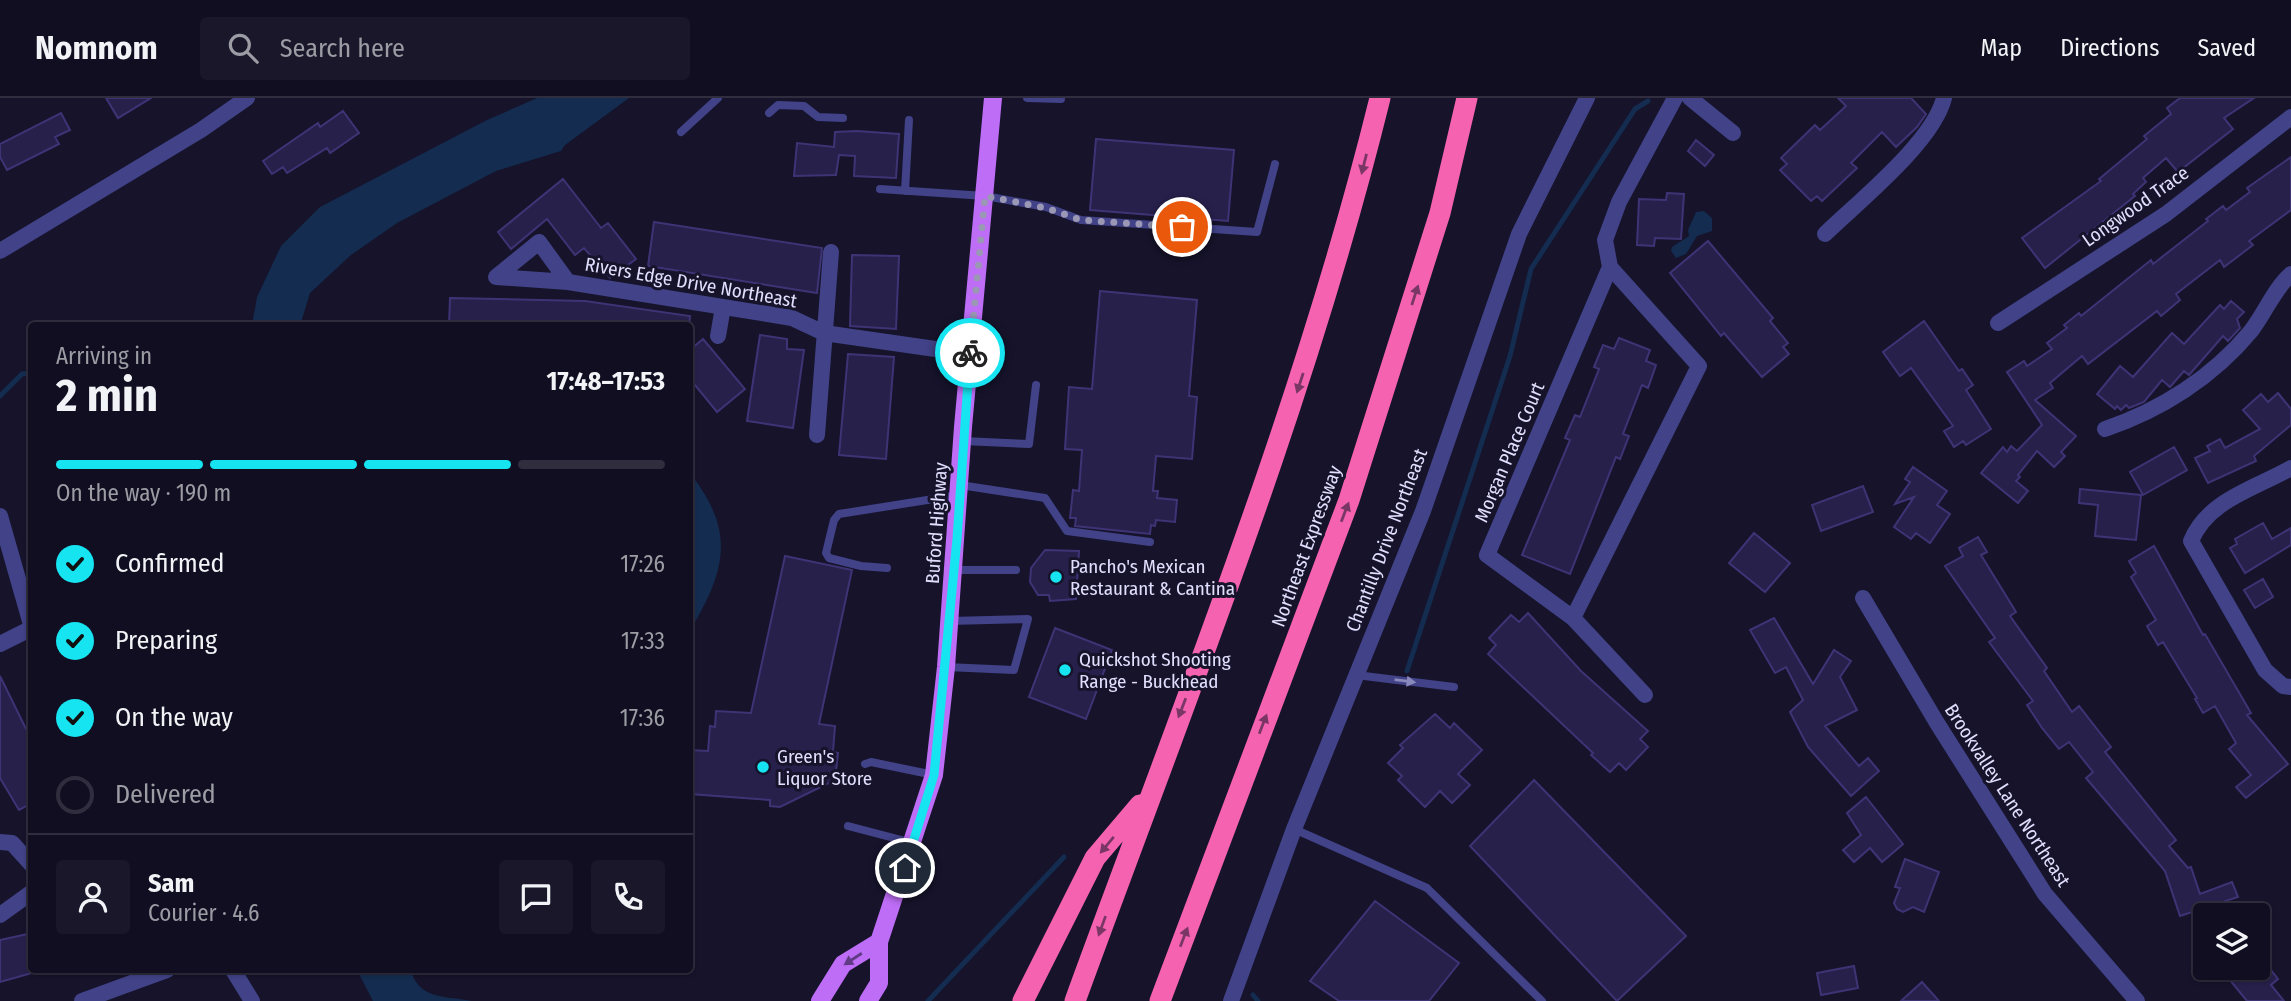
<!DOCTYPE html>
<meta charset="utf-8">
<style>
:root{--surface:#100e20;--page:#191729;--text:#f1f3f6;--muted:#9c9ca5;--line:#302e3e;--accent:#17e4f1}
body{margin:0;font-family:"Fira Sans Condensed",sans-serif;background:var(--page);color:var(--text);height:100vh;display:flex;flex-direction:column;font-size:26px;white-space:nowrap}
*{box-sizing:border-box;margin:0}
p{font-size:23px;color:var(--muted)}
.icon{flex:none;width:38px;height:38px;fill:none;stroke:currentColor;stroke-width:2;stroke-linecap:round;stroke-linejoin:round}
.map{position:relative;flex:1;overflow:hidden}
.drawer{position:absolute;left:28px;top:224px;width:665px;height:651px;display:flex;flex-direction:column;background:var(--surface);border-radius:7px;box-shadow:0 2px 5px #0004,0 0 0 2px var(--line)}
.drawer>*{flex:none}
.buttons{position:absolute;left:2193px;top:805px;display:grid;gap:14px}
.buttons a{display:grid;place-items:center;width:77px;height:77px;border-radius:7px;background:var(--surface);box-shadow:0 2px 5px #0004,0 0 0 2px var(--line);font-size:35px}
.pin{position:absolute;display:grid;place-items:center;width:60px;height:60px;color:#fff;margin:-30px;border:4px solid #fff;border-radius:50%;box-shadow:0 2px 7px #0007}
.courier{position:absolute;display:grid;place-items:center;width:70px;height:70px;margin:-35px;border:5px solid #17e4f1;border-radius:50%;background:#fff;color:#222;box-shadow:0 2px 9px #0007}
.headline em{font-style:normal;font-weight:700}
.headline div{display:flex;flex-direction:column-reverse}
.headline{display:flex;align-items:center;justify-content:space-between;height:119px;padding:0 28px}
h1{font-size:46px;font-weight:700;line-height:52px}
.bar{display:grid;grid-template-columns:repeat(4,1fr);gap:10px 7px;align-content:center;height:84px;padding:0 28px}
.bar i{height:9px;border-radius:5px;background:var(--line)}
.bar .current{background:var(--accent)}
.bar p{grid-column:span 4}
.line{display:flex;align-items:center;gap:18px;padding:0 28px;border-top:2px solid var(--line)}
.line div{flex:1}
.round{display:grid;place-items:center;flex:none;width:74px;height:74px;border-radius:7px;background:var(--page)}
ol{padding:0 28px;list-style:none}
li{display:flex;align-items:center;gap:21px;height:77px}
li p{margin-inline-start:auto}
li .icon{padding:7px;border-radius:50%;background:var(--accent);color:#111;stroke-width:4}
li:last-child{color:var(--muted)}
li i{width:38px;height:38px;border:4px solid var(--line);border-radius:50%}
header{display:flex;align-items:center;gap:42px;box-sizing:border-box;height:98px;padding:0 35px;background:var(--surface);border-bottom:2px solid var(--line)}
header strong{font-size:33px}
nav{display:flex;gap:38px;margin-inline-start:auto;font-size:24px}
.search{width:490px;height:63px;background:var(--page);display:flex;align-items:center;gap:18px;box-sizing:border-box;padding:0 24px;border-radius:7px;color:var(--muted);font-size:26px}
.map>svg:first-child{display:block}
.water{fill:#132c4f}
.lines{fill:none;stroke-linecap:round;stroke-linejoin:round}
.stream{stroke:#132c4f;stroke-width:5}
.building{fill:#27204b;stroke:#3e3475;stroke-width:2}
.lane{stroke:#414287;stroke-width:8}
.street{stroke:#414287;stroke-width:16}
.primary{stroke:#bd6df6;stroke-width:18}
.highway{stroke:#f562af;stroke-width:21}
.oneway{fill:#7a3766}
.oneway2{fill:#8989bc}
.oneway3{fill:#613b86}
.done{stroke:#9a98b4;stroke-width:7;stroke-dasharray:0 12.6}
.route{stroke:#17e4f1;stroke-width:9}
.poi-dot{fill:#17e4f1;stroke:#16132b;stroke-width:2.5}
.labels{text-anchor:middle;stroke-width:6;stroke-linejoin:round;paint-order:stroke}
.street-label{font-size:19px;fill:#e1dffd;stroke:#16132b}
.poi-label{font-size:19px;fill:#e1dffd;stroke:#16132b;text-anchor:start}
</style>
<header>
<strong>Nomnom</strong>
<div class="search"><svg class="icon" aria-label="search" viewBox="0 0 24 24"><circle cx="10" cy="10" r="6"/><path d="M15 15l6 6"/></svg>Search here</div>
<nav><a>Map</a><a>Directions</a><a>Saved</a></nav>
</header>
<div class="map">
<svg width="2291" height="903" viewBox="0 0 2291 903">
<rect width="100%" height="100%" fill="#16132b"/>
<path class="water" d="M 537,0 L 629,0 L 565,47 L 561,53 L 496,73 L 397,125 L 351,157 L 310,195 L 302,221 L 304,227 L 252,227 L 257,199 L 281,148 L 320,109 L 487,22 Z
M 1704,113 L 1712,120 L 1712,133 L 1697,138 L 1686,156 L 1676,160 L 1671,153 L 1672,149 L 1689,138 L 1688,132 L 1696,114 Z
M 690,375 C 737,435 725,473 690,533 Z
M 357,872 L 411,872 C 418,902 448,898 472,903 L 373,903 Z"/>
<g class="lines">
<path class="stream" d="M 0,298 L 22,276 L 32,275
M 1407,573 L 1510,258 L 1531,171 L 1635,11 L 1648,3
M 1253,897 L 1258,903
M 928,903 L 1064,759"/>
</g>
<path class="building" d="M 106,0 L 151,0 L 118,20 Z
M 1838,0 L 1911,0 L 1926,16 L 1917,29 L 1896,49 L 1882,34 L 1851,65 L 1857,70 L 1822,103 L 1817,98 L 1811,103 L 1780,72 L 1787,66 L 1781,60 L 1815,27 L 1820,32 L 1846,8 Z
M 2180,0 L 2254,0 L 2224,20 L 2233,31 L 2178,74 L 2166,60 L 2143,80 L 2146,84 L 2133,96 L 2135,98 L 2045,170 L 2022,140 L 2101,83 L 2099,81 L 2147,41 L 2144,38 L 2171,16 L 2167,10 Z
M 343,13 L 359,35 L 330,55 L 327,50 L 287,75 L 283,69 L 272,76 L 263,63 L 318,25 L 320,29 Z
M 61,15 L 70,32 L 55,39 L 59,46 L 7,72 L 0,59 L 0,46 Z
M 857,33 L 899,36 L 896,80 L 854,78 L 855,58 L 839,57 L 836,77 L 794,78 L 797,45 L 834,49 L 835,34 Z
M 1096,41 L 1234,52 L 1228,123 L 1090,112 Z
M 1696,42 L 1714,57 L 1705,68 L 1688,53 Z
M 2291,59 L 2291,112 L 2249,143 L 2253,147 L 2224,169 L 2220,162 L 2176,196 L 2180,202 L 2161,218 L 2157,213 L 2088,266 L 2082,258 L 2050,285 L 2053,290 L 2035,302 L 2076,338 L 2061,354 L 2065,358 L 2054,369 L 2037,353 L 2018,377 L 2020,379 L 2016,383 L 2028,393 L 2018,405 L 1981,375 L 2003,349 L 2007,354 L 2011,348 L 2017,353 L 2042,327 L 2007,274 L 2024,263 L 2027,268 L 2052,251 L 2047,245 L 2067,230 L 2064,227 L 2079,215 L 2081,218 L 2151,162 L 2153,166 L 2208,123 L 2206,121 L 2223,108 L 2226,112 L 2250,94 L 2247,90 Z
M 563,81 L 601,130 L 608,125 L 636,161 L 610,180 L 584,150 L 575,157 L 547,121 L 511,151 L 498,134 Z
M 1667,95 L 1684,96 L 1681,141 L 1655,140 L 1654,148 L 1637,147 L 1639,101 L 1666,102 Z
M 654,124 L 822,150 L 817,195 L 648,168 Z
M 1708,143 L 1773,220 L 1770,223 L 1788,245 L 1783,249 L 1789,256 L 1762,279 L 1724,235 L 1721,238 L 1670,175 Z
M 852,157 L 899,158 L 896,231 L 850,228 Z
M 1100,193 L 1197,202 L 1189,298 L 1197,299 L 1192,361 L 1156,358 L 1153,393 L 1158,393 L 1157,400 L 1177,402 L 1175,424 L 1156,422 L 1155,428 L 1151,427 L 1150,436 L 1075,428 L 1076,420 L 1070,420 L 1073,392 L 1079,393 L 1082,352 L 1065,351 L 1069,289 L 1092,291 Z
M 450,200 L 585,203 L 690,218 L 689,228 L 449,228 Z
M 2231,203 L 2244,214 L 2237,221 L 2240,230 L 2228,243 L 2223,238 L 2189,277 L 2184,273 L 2170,289 L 2162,282 L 2144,304 L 2129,310 L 2126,307 L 2121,312 L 2117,308 L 2115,311 L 2097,296 L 2120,268 L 2133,279 L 2172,235 L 2184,246 L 2220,207 L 2224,211 Z
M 1924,223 L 1959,273 L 1962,271 L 1973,287 L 1966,292 L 1991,331 L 1966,347 L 1963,343 L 1954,349 L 1944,333 L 1953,328 L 1911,270 L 1900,278 L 1883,254 Z
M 760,237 L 787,241 L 787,251 L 804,252 L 793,330 L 747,323 Z
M 1619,240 L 1650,252 L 1646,263 L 1656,267 L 1648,290 L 1642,287 L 1623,336 L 1629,338 L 1620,361 L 1616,359 L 1570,476 L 1522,457 L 1570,342 L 1565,340 L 1575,317 L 1580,319 L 1599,271 L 1594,269 L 1603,247 L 1614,251 Z
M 703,241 L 745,291 L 717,314 L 690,281 L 690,252 Z
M 848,256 L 894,259 L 886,361 L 839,357 Z
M 2278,295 L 2291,311 L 2291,327 L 2254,358 L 2256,363 L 2208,385 L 2195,360 L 2210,353 L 2207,348 L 2220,341 L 2225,350 L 2260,331 L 2243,312 L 2261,296 L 2268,304 Z
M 2174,349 L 2187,372 L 2143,397 L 2130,374 Z
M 1913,369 L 1947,393 L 1937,407 L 1950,416 L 1930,445 L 1916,435 L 1911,441 L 1894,429 L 1914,399 L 1895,406 L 1910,384 L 1905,381 Z
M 1863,388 L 1873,414 L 1821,433 L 1812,407 Z
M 2080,391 L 2141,397 L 2136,442 L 2095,438 L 2098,407 L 2079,405 Z
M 2263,425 L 2272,441 L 2291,430 L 2291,447 L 2245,475 L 2230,450 L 2237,446 L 2235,441 Z
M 1754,435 L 1790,465 L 1765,494 L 1729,465 Z
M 1978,439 L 1987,454 L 1981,457 L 2016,514 L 2010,518 L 2047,570 L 2044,573 L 2072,614 L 2079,608 L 2111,649 L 2105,654 L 2176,742 L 2169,748 L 2188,770 L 2191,769 L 2200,796 L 2232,784 L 2238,799 L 2180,818 L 2165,773 L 2086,680 L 2093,674 L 2069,644 L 2059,651 L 2042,630 L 2027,607 L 2033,603 L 1989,544 L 1995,540 L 1945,468 L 1963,458 L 1959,450 Z
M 2154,448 L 2203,537 L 2205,536 L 2251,615 L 2247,617 L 2288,666 L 2246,700 L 2236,689 L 2251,677 L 2229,651 L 2236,645 L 2215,608 L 2203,615 L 2195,601 L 2197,600 L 2163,544 L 2158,547 L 2147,528 L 2156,522 L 2131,479 L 2136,475 L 2129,463 Z
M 1045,452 L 1079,453 L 1076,501 L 1050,503 L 1049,497 L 1038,497 L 1030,484 L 1031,470 Z
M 785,458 L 852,472 L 819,626 L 835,628 L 833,654 L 838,655 L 835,682 L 780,709 L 770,708 L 770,702 L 690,696 L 690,652 L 708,653 L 710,628 L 715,629 L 716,613 L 751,615 Z
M 2263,481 L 2273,499 L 2255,510 L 2244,492 Z
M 1528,515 L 1581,573 L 1648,633 L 1640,641 L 1648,649 L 1626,672 L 1619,665 L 1610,674 L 1591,657 L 1593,655 L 1488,556 L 1496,547 L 1489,540 L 1511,517 L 1519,524 Z
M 1774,520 L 1813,586 L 1834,552 L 1851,563 L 1840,579 L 1857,612 L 1825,628 L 1859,668 L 1868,660 L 1879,673 L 1851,698 L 1808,649 L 1790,614 L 1803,602 L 1786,569 L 1775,575 L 1750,532 Z
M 1055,530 L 1112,552 L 1086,621 L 1029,599 Z
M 0,578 L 32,643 L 32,705 L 19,712 L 0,680 Z
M 1435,616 L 1450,630 L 1454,625 L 1482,652 L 1458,676 L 1470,687 L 1452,705 L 1440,693 L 1425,709 L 1398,682 L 1402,678 L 1388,665 L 1403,650 L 1400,647 Z
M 1534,682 L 1686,838 L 1617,903 L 1470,748 Z
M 1866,699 L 1903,746 L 1882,764 L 1870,750 L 1854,764 L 1843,752 L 1861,737 L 1847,715 Z
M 1905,761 L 1939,774 L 1924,814 L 1913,809 L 1903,814 L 1897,811 L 1894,805 L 1900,790 L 1895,789 Z
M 1375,803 L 1459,865 L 1429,903 L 1339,903 L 1310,883 Z
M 32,835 L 32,875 L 0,884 L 0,842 Z
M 2264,863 L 2278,881 L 2271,887 L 2284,903 L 2247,903 L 2220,870 L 2258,870 Z
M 1854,868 L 1858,890 L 1821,897 L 1817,875 Z
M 1922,884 L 1939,903 L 1901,903 Z"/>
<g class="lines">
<path class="lane" d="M 1027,0 L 1061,1
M 769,15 L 778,7 L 804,8 L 818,19 L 843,20
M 681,34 L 718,0
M 880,91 L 985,98 L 1046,109 L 1081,122 L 1257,134 L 1275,66
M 905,93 L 909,22
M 963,343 L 1029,346 L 1036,287
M 960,387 L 1045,400 L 1067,433 L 1150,444
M 887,470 L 861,468 L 829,460 L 826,455 L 834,422 L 839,416 L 959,397
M 954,472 L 1016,472
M 946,569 L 1014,572 L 1028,521 L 950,523
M 1356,577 L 1454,589
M 865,666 L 871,664 L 934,677
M 848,728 L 913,745
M 1294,731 L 1427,790 L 1542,903"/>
<path class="street" d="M 1690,0 L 1733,35
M 1825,136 C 1859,103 1933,44 1944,0
M 0,153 L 201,32 L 247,0
M 1610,169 L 1487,457 L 1573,520 L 1645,597
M 568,184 L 539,144 L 496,179 L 568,184 L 792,220 L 824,235 L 970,256
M 1998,225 L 2166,116 L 2291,19
M 718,238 L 723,209
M 2105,331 C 2161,312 2213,279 2251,233 C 2265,215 2274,191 2291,176
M 817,337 L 831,154
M 2291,370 C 2254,391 2208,402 2191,443 L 2265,572 L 2283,588 L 2291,589
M 0,418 L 32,530
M 1863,500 L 1937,625 L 2045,796 L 2137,903
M 1573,520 L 1699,268 L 1610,169 L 1605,142 L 1619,104 L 1675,0
M 0,546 L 32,530
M 0,744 L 12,745 L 32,767
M 0,817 L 32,794
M 233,872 L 252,903
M 82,903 L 167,872
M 1231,903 L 1294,731 L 1423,413 L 1519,136 L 1587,0"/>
<path class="primary" d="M 820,903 L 843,866 L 879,844
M 868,903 L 879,885 L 879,844 L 934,677 L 946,569 L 963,329 L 993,0"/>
<path class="highway" d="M 1023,903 L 1095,760 L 1140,707
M 1075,903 C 1184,604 1304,309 1380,0
M 1160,903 L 1349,402 L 1440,115 L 1467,0"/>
</g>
<defs><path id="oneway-solid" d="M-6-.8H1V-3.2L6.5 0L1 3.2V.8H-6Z" transform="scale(1.75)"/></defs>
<g class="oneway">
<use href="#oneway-solid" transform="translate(1364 66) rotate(104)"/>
<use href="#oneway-solid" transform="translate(1415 197) rotate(-72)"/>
<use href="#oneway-solid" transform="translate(1300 285) rotate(108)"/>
<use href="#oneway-solid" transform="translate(1345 414) rotate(-69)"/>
<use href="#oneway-solid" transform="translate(1182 610) rotate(111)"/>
<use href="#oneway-solid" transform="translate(1263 626) rotate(-69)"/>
<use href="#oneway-solid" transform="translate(1107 747) rotate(130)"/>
<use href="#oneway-solid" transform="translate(1102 828) rotate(110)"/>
<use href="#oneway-solid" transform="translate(1184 839) rotate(-69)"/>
</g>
<use class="oneway2" href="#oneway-solid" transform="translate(1405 583) rotate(7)"/>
<use class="oneway3" href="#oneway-solid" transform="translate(853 861) rotate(147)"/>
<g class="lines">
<path class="done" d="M 970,255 L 985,98 L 1046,110 L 1081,122 L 1182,129"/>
<path class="route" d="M 905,770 L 934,677 L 957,441 L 970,255"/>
</g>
<g class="poi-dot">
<circle cx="1056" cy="479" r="7"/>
<circle cx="1065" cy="572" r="7"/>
<circle cx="763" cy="669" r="7"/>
</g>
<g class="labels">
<g class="street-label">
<text transform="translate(2135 108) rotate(-35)" y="7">Longwood Trace</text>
<text transform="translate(691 184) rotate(10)" y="7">Rivers Edge Drive Northeast</text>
<text transform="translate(1509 354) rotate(-67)" y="7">Morgan Place Court</text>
<text transform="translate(936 425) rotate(-86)" y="7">Buford Highway</text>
<text transform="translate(1386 442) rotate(-69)" y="7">Chantilly Drive Northeast</text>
<text transform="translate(1306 448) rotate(-70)" y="7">Northeast Expressway</text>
<text transform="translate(2008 697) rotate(57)" y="7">Brookvalley Lane Northeast</text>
</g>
<g class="poi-label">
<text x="1070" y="475">Pancho's Mexican<tspan x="1070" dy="22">Restaurant &amp; Cantina</tspan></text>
<text x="1079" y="568">Quickshot Shooting<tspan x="1079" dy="22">Range - Buckhead</tspan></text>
<text x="777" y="665">Green's<tspan x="777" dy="22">Liquor Store</tspan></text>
</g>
</g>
</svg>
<div class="buttons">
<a><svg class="icon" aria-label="layers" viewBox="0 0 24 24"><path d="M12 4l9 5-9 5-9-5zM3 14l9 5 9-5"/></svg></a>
</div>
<div class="pin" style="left:1182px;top:129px;background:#ea580c"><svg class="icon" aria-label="bag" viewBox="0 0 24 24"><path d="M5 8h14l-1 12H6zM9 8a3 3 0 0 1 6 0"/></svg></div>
<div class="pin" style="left:905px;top:770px;background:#1f2937"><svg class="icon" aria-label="home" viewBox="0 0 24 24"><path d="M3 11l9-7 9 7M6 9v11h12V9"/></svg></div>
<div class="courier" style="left:970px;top:255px"><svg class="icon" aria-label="bike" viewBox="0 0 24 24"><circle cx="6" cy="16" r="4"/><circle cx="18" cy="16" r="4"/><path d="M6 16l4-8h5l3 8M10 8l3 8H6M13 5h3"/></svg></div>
<section class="drawer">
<div class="headline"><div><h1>2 min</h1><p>Arriving in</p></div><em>17:48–17:53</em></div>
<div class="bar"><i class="current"></i><i class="current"></i><i class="current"></i><i></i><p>On the way · 190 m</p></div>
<ol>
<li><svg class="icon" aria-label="check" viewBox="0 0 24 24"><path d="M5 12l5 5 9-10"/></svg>Confirmed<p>17:26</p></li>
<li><svg class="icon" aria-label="check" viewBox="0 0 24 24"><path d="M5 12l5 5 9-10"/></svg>Preparing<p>17:33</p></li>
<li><svg class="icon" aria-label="check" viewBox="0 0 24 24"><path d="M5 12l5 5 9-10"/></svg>On the way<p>17:36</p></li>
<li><i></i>Delivered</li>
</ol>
<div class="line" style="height:126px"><a class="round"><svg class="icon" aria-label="person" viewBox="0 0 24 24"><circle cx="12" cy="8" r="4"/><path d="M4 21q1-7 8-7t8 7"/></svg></a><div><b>Sam</b><p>Courier · 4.6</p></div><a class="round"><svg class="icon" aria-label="chat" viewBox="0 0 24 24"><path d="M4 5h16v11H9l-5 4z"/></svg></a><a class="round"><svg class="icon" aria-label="phone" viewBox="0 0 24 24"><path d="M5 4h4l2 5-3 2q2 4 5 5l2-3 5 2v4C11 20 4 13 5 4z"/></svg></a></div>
</section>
</div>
